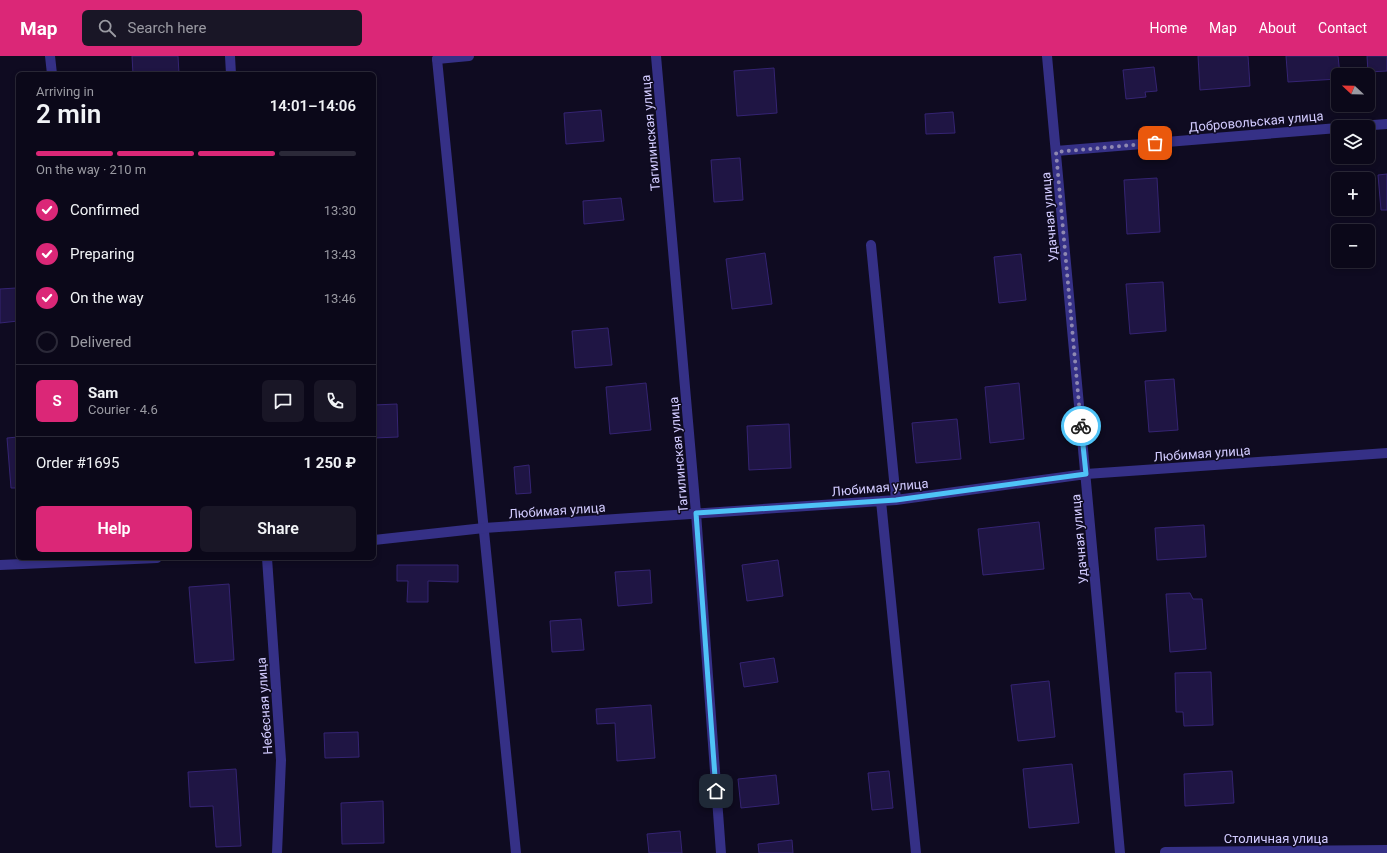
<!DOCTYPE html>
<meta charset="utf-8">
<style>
:root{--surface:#0b0819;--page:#191626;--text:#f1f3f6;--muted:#9a9aa2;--line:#2b2938;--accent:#db2777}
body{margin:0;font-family:Roboto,sans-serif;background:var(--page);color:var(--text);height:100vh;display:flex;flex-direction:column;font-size:15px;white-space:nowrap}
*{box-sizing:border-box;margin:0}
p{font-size:13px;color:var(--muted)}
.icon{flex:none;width:22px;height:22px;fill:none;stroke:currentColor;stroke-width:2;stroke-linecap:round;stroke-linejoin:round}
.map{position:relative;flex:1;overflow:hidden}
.side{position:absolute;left:16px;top:16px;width:360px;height:488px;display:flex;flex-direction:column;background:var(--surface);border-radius:6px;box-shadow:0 2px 6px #0003,0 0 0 1px var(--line)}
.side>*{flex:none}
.needle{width:26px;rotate:292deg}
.tools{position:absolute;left:1331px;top:12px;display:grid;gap:8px}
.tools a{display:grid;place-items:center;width:44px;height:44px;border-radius:6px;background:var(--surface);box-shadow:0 2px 6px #0003,0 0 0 1px var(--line);font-size:20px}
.pin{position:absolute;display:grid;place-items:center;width:34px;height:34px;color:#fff;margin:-17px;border-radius:8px;box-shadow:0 2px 6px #0006}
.courier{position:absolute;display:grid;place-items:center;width:40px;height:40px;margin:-20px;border:3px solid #4fc3f7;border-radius:50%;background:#fff;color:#222;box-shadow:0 1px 5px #0007}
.head em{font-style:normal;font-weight:600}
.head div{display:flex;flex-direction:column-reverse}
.head{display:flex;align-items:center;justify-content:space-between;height:68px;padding:0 20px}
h1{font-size:26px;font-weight:600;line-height:30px}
.bar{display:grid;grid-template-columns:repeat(4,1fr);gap:6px 4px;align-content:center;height:48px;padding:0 20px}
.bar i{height:5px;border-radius:3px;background:var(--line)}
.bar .active{background:var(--accent)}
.bar p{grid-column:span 4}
.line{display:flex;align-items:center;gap:10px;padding:0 20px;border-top:1px solid var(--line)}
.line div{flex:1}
.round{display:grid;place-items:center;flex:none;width:42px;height:42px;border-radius:6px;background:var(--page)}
ol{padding:0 20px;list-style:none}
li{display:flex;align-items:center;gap:12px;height:44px}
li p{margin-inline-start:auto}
li .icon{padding:4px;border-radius:50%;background:var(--accent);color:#fff;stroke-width:4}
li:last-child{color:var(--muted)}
li i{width:22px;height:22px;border:2px solid var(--line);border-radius:50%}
.action{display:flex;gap:8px;margin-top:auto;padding:8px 20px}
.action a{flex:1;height:46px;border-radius:6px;background:var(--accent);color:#fff;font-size:16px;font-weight:600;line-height:46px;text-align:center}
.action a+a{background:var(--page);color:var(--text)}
header{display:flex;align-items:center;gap:24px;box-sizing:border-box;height:56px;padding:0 20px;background:var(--accent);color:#fff}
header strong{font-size:19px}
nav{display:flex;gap:22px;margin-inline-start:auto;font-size:14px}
.search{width:280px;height:36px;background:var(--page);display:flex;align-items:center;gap:10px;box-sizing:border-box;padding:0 14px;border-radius:6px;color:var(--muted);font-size:15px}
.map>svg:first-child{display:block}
.building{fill:#1f1544;stroke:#352473}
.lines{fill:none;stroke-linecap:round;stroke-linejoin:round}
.lane{stroke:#353086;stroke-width:10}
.street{stroke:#353086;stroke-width:10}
.done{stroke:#8e88b1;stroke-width:4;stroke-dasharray:0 7.2}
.route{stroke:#4fc3f7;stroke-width:5}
.labels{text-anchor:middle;stroke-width:3;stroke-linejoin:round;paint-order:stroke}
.street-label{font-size:13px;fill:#d2cbff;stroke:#0f0b21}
</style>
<header>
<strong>Map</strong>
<div class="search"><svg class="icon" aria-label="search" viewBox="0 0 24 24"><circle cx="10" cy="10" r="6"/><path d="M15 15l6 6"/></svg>Search here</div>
<nav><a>Home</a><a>Map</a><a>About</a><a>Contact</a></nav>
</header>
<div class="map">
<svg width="1387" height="797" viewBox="0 0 1387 797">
<rect width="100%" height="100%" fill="#0f0b21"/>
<path class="building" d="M 132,0 L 178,0 L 179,18 L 133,18 Z
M 1198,0 L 1248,0 L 1250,30 L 1200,34 Z
M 1286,0 L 1338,0 L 1340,19 L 1338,19 L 1338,23 L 1288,26 Z
M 1367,0 L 1387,0 L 1387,15 L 1368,16 Z
M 1154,11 L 1157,35 L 1145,36 L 1146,41 L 1126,43 L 1123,14 Z
M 774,12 L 777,57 L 737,60 L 734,15 Z
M 601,54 L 604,85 L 566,88 L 564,57 Z
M 953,56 L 955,77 L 926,78 L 925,58 Z
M 740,102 L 743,144 L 714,146 L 711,104 Z
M 1387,118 L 1387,154 L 1381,154 L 1378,119 Z
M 1157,122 L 1160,176 L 1127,178 L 1124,124 Z
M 621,142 L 624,164 L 584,168 L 583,145 Z
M 765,197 L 772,248 L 732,253 L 726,203 Z
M 1021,198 L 1026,244 L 999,247 L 994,201 Z
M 1163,226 L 1166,275 L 1130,278 L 1126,228 Z
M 16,232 L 18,265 L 0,267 L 0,233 Z
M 608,272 L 612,309 L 575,312 L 572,275 Z
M 1174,323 L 1178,374 L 1149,376 L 1145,325 Z
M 646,327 L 651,374 L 610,378 L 606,331 Z
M 1019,327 L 1024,383 L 990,387 L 985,331 Z
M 397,348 L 398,381 L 374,382 L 374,349 Z
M 957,363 L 961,403 L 916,407 L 912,367 Z
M 789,368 L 791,412 L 749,414 L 747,370 Z
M 18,381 L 18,432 L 11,432 L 7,382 Z
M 529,409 L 531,437 L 516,438 L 514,411 Z
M 1039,466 L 1044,513 L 983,519 L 978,473 Z
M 1204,469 L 1206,501 L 1157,504 L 1155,472 Z
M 778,504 L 783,540 L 747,545 L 742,509 Z
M 397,509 L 458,509 L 458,526 L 428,525 L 428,546 L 407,546 L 408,525 L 397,525 Z
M 650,514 L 652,547 L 618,550 L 615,516 Z
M 229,528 L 234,604 L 195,607 L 189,531 Z
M 1190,537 L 1193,543 L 1202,543 L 1206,593 L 1170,596 L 1166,538 Z
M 581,563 L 584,594 L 552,596 L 550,565 Z
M 774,602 L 778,626 L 744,631 L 740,607 Z
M 1211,616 L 1213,669 L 1184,670 L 1183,656 L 1176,656 L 1175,617 Z
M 1049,625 L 1055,681 L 1018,685 L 1011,629 Z
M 651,649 L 655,702 L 617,705 L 615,667 L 597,668 L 596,653 Z
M 358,676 L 359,701 L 325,702 L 324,677 Z
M 1072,708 L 1079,767 L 1029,772 L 1023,713 Z
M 236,713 L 241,790 L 216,791 L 213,750 L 190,751 L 188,716 Z
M 889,715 L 893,752 L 872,754 L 868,717 Z
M 1232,715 L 1234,747 L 1185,750 L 1184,718 Z
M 776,719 L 779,748 L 741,752 L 738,723 Z
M 383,745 L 384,787 L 342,788 L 341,747 Z
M 680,775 L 682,797 L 649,797 L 647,778 Z
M 792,784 L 793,797 L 759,797 L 758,788 Z"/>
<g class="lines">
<path class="lane" d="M 50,0 L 52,18
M 437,3 L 516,797"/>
<path class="street" d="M 230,0 L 231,18
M 656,0 L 696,457 L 721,797
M 1047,0 L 1120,797
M 437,3 L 469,0
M 1346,71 L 1387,68
M 1056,95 L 1338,72
M 871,189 L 896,444
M 881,445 L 916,797
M 374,484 L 484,472 L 896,444 L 1086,418 L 1387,397
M 267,502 L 281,704 L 277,797
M 0,509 L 157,502
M 1165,796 L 1387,794"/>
</g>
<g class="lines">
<path class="done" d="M 1081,370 L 1056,96 L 1155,87"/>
<path class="route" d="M 716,735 L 696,457 L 896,444 L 1086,418 L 1081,370"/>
</g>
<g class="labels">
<g class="street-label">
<text transform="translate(1256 65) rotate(-5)" y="5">Добровольская улица</text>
<text transform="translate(650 77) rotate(-95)" y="5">Тагилинская улица</text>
<text transform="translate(1049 161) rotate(-95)" y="5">Удачная улица</text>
<text transform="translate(1202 397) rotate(-4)" y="5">Любимая улица</text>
<text transform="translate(678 399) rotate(-95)" y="5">Тагилинская улица</text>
<text transform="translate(880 431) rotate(-5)" y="5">Любимая улица</text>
<text transform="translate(557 454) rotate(-4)" y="5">Любимая улица</text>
<text transform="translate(1079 483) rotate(-95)" y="5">Удачная улица</text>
<text transform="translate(264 650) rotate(-94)" y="5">Небесная улица</text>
<text x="1276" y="787">Столичная улица</text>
</g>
</g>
</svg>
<div class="tools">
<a><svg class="needle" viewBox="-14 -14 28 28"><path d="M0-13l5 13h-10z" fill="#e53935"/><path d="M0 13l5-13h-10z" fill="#9a9aa2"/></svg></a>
<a><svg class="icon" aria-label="layers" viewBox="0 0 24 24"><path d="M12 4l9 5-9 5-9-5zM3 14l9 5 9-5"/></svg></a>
<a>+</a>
<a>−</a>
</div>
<div class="pin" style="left:1155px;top:87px;background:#ea580c"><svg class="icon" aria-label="bag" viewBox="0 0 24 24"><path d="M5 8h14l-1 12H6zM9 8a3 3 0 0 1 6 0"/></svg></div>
<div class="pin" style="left:716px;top:735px;background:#1f2937"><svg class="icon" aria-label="home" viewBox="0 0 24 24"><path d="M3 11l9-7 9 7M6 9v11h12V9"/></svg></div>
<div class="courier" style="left:1081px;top:370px"><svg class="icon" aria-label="bike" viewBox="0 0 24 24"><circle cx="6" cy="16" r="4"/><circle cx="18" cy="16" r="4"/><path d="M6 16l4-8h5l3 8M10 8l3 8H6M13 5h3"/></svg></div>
<section class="side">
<div class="head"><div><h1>2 min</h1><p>Arriving in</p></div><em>14:01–14:06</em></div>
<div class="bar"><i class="active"></i><i class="active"></i><i class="active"></i><i></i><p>On the way · 210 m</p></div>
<ol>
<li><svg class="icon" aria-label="check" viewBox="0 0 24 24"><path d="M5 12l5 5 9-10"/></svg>Confirmed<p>13:30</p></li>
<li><svg class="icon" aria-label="check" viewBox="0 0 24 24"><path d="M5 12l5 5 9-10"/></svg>Preparing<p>13:43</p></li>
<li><svg class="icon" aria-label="check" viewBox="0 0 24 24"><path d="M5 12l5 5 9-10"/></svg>On the way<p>13:46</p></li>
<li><i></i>Delivered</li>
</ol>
<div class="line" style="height:72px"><b class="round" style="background:var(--accent);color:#fff">S</b><div><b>Sam</b><p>Courier · 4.6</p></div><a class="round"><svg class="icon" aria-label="chat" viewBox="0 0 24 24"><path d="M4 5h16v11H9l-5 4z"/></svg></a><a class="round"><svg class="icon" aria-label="phone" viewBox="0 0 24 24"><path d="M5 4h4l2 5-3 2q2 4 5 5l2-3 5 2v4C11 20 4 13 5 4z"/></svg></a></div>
<div class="line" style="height:52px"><div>Order #1695</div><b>1 250 ₽</b></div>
<div class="action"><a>Help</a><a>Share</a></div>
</section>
</div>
